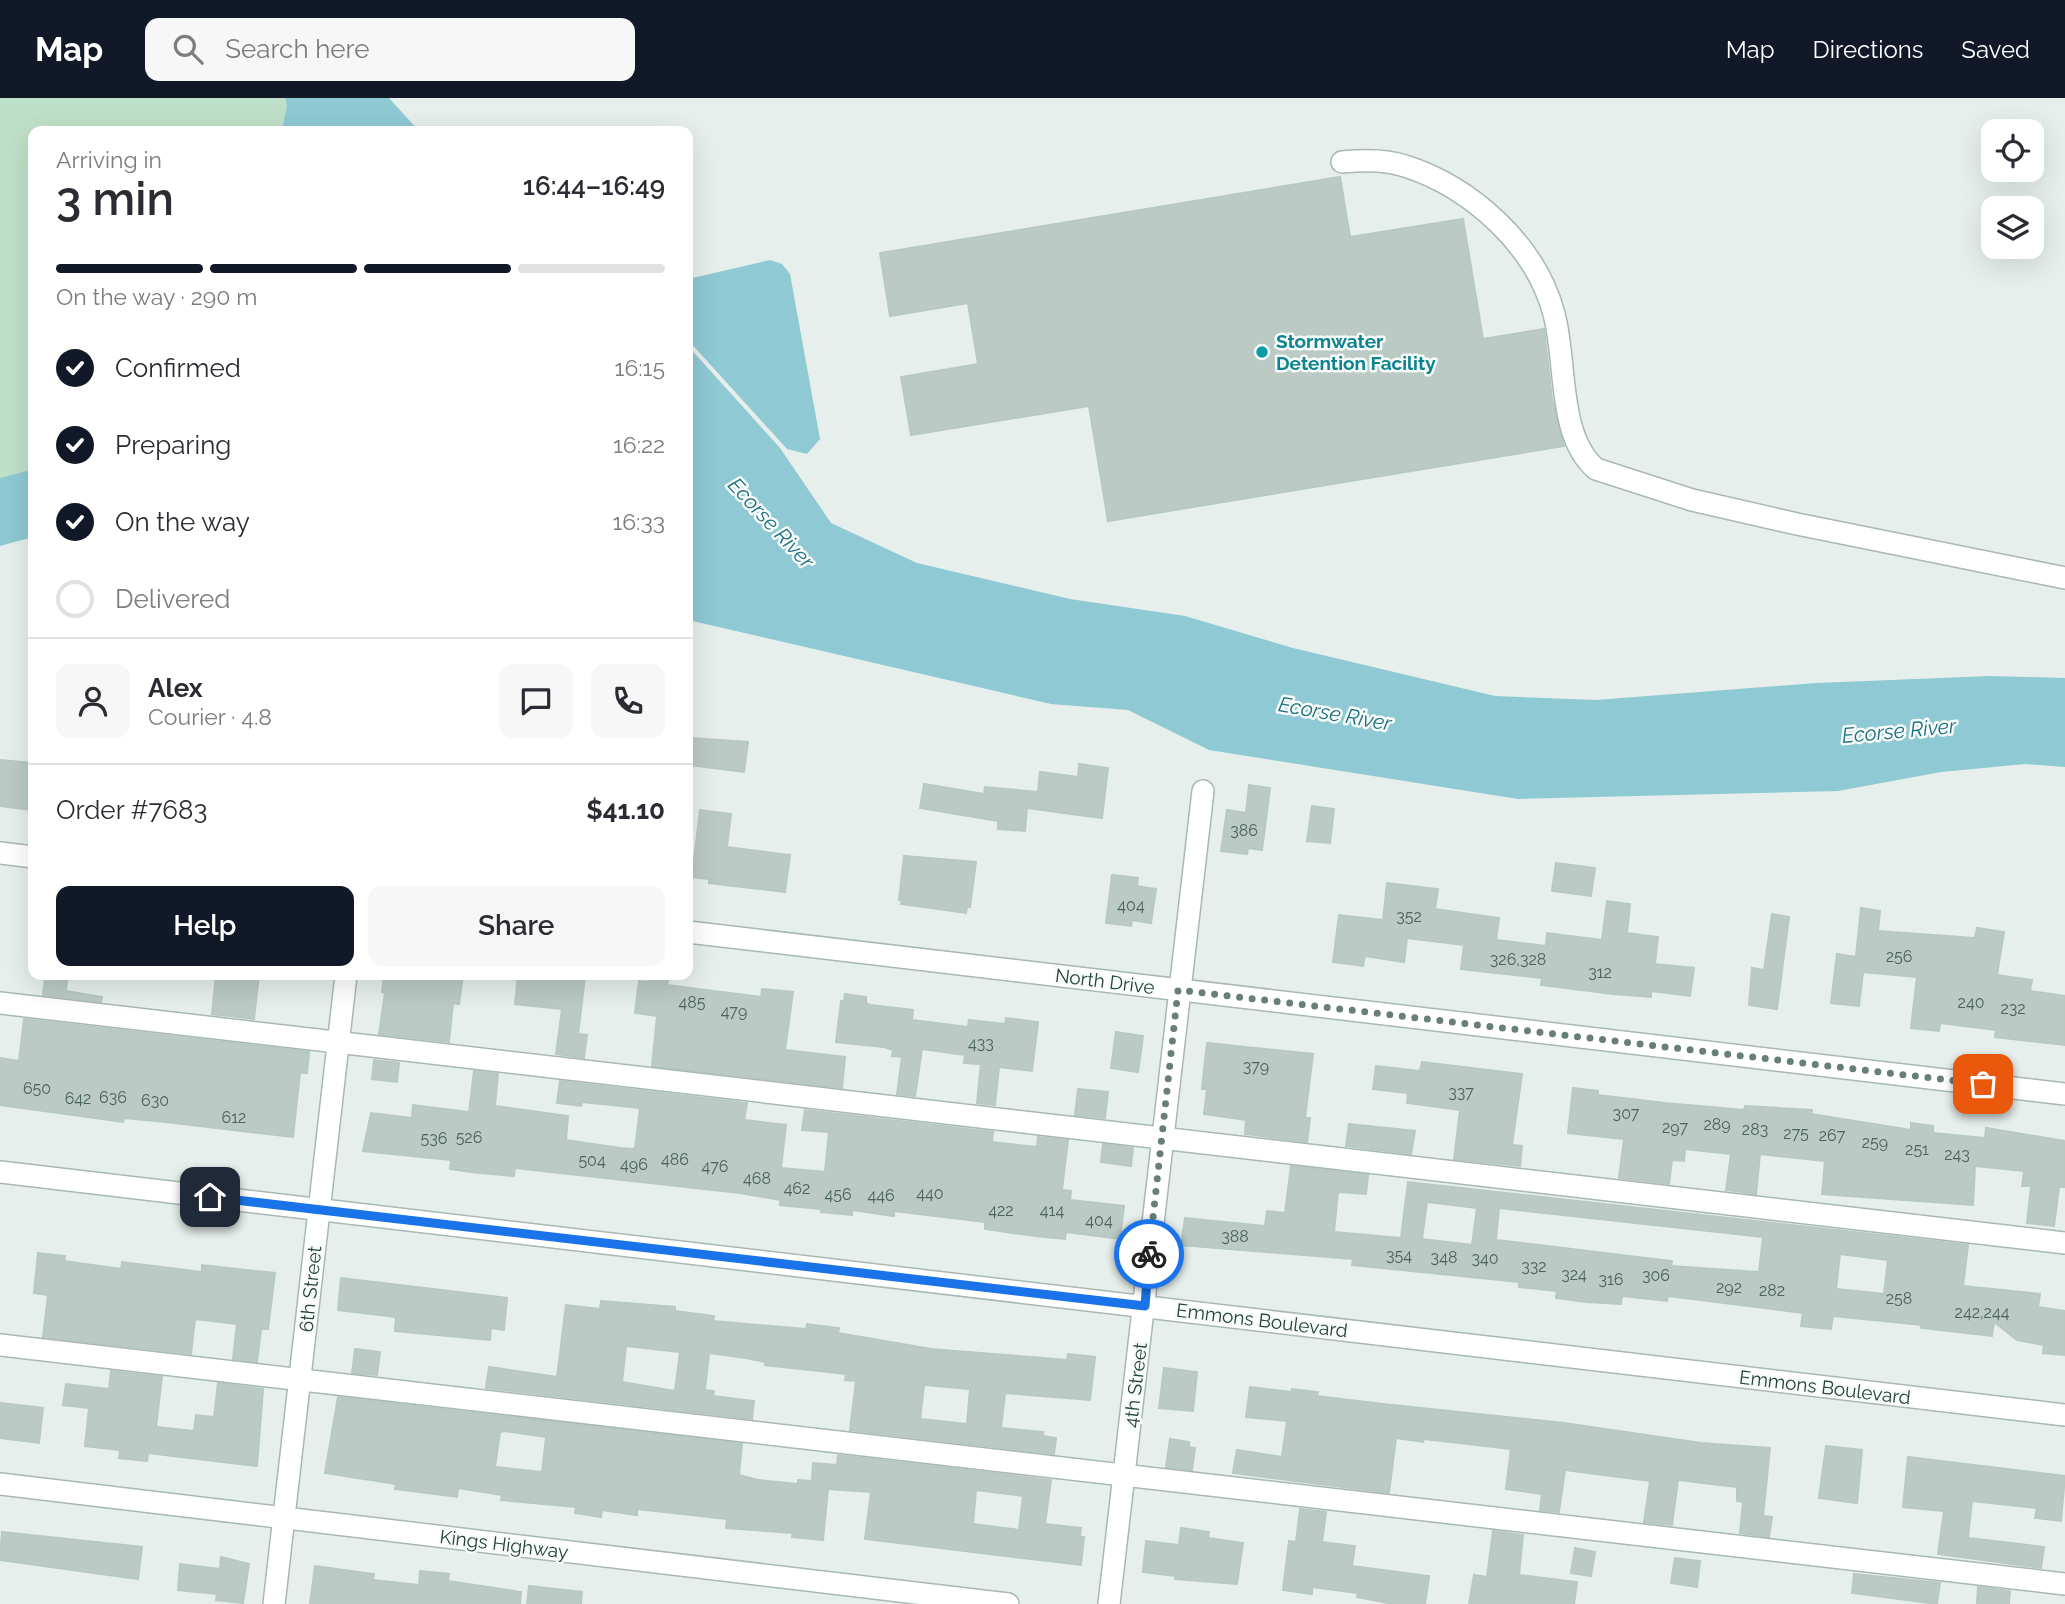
<!DOCTYPE html>
<meta charset="utf-8">
<style>
:root{--surface:#fff;--page:#f7f7f7;--text:#2b2b33;--muted:#7c7c81;--line:#e1e1e2;--accent:#111827}
body{margin:0;font-family:Raleway,sans-serif;background:var(--page);color:var(--text);height:100vh;display:flex;flex-direction:column;font-size:26px;white-space:nowrap}
*{box-sizing:border-box;margin:0}
p{font-size:23px;color:var(--muted)}
.icon{flex:none;width:38px;height:38px;fill:none;stroke:currentColor;stroke-width:2;stroke-linecap:round;stroke-linejoin:round}
.map{position:relative;flex:1;overflow:hidden}
.side{position:absolute;left:28px;top:28px;width:665px;height:854px;display:flex;flex-direction:column;background:var(--surface);border-radius:14px;box-shadow:0 7px 28px #0002}
.side>*{flex:none}
.controls{position:absolute;left:1981px;top:21px;display:grid;gap:14px}
.controls a{display:grid;place-items:center;width:63px;height:63px;border-radius:14px;background:var(--surface);box-shadow:0 7px 28px #0002;font-size:35px}
.pin{position:absolute;display:grid;place-items:center;width:60px;height:60px;color:#fff;margin:-30px;border-radius:14px;box-shadow:0 4px 10px #0006}
.courier{position:absolute;display:grid;place-items:center;width:70px;height:70px;margin:-35px;border:5px solid #1a73e8;border-radius:50%;background:#fff;color:#222;box-shadow:0 2px 9px #0007}
.summary em{font-style:normal;font-weight:600}
.summary div{display:flex;flex-direction:column-reverse}
.summary{display:flex;align-items:center;justify-content:space-between;height:119px;padding:0 28px}
h1{font-size:46px;font-weight:600;line-height:52px}
.bar{display:grid;grid-template-columns:repeat(4,1fr);gap:10px 7px;align-content:center;height:84px;padding:0 28px}
.bar i{height:9px;border-radius:5px;background:var(--line)}
.bar .selected{background:var(--accent)}
.bar p{grid-column:span 4}
.line{display:flex;align-items:center;gap:18px;padding:0 28px;border-top:2px solid var(--line)}
.line div{flex:1}
.round{display:grid;place-items:center;flex:none;width:74px;height:74px;border-radius:14px;background:var(--page)}
ol{padding:0 28px;list-style:none}
li{display:flex;align-items:center;gap:21px;height:77px}
li p{margin-inline-start:auto}
li .icon{padding:7px;border-radius:50%;background:var(--accent);color:#fff;stroke-width:4}
li:last-child{color:var(--muted)}
li i{width:38px;height:38px;border:4px solid var(--line);border-radius:50%}
.action{display:flex;gap:14px;margin-top:auto;padding:14px 28px}
.action a{flex:1;height:80px;border-radius:14px;background:var(--accent);color:#fff;font-size:28px;font-weight:600;line-height:80px;text-align:center}
.action a+a{background:var(--page);color:var(--text)}
header{display:flex;align-items:center;gap:42px;box-sizing:border-box;height:98px;padding:0 35px;background:var(--accent);color:#fff}
header strong{font-size:33px}
nav{display:flex;gap:38px;margin-inline-start:auto;font-size:24px}
.search{width:490px;height:63px;background:var(--page);display:flex;align-items:center;gap:18px;box-sizing:border-box;padding:0 24px;border-radius:14px;color:var(--muted);font-size:26px}
.map>svg:first-child{display:block}
.green{fill:#bfe0c8}
.water{fill:#8ec9d4}
.building{fill:#bbcac4;stroke:#b8c9c2;stroke-width:2;fill-rule:evenodd}
.lines{fill:none;stroke-linecap:round;stroke-linejoin:round}
.minor-casing{stroke:#a8b8b2;stroke-width:24}
.minor{stroke:#fff;stroke-width:21}
.done{stroke:#687f78;stroke-width:7;stroke-dasharray:0 12.6}
.route{stroke:#1a73e8;stroke-width:9}
.culture-dot{fill:#0f9aa8;stroke:#f7fbf9;stroke-width:2.5}
.labels{text-anchor:middle;stroke-width:5;stroke-linejoin:round;paint-order:stroke}
.number-label{font-size:16px;fill:#4a645c}
.culture-label{font-size:19px;font-weight:bold;fill:#0d838f;stroke:#f7fbf9;text-anchor:start}
.street-label{font-size:19px;fill:#24423a;stroke:#f7fbf9}
.water-label{font-size:21px;font-style:italic;fill:#1c6f80;stroke:#f7fbf9}
</style>
<header>
<strong>Map</strong>
<div class="search"><svg class="icon" aria-label="search" viewBox="0 0 24 24"><circle cx="10" cy="10" r="6"/><path d="M15 15l6 6"/></svg>Search here</div>
<nav><a>Map</a><a>Directions</a><a>Saved</a></nav>
</header>
<div class="map">
<svg width="2065" height="1506" viewBox="0 0 2065 1506">
<rect width="100%" height="100%" fill="#e6efeb"/>
<path class="green" d="M 0,0 L 303,0 L 307,33 L 33,33 L 33,371 L 0,380 Z"/>
<path class="water" d="M 285,0 L 389,0 L 419,33 L 282,33 L 287,8 Z
M 770,162 L 782,166 L 790,176 L 820,341 L 807,356 L 787,351 L 688,242 L 688,181 Z
M 688,248 L 780,350 L 831,425 L 917,465 L 1070,501 L 1185,518 L 1293,550 L 1495,598 L 1596,602 L 1816,585 L 1990,578 L 2065,580 L 2065,669 L 2025,666 L 1941,674 L 1838,693 L 1518,701 L 1209,652 L 1128,612 L 1051,606 L 688,522 Z
M 33,371 L 33,439 L 0,448 L 0,380 Z"/>
<path class="building" d="M 1340,79 L 1350,139 L 1463,121 L 1483,241 L 1544,231 L 1552,301 L 1564,348 L 1108,423 L 1089,308 L 911,337 L 901,279 L 978,266 L 968,205 L 890,218 L 880,155 Z
M 690,640 L 748,644 L 744,674 L 688,667 Z
M 0,662 L 33,665 L 32,712 L 0,708 Z
M 1079,666 L 1108,670 L 1102,720 L 1027,710 L 1025,733 L 998,731 L 998,723 L 920,710 L 924,686 L 984,696 L 985,689 L 1038,694 L 1040,674 L 1078,679 Z
M 1249,687 L 1270,690 L 1262,752 L 1248,750 L 1247,756 L 1221,753 L 1227,712 L 1246,715 Z
M 1312,708 L 1334,711 L 1330,745 L 1307,743 Z
M 700,712 L 731,716 L 727,749 L 790,757 L 785,794 L 709,785 L 709,781 L 692,779 Z
M 904,758 L 976,764 L 970,809 L 967,809 L 966,815 L 901,806 L 902,802 L 899,802 Z
M 1556,765 L 1595,770 L 1591,798 L 1552,793 Z
M 1112,777 L 1138,780 L 1137,788 L 1156,791 L 1151,825 L 1132,822 L 1131,828 L 1106,825 Z
M 1387,785 L 1438,791 L 1435,811 L 1499,820 L 1496,842 L 1546,848 L 1547,835 L 1602,842 L 1607,803 L 1630,806 L 1627,835 L 1658,839 L 1655,866 L 1694,870 L 1690,898 L 1651,893 L 1651,899 L 1613,896 L 1541,887 L 1542,880 L 1461,871 L 1464,847 L 1407,840 L 1404,864 L 1365,858 L 1363,868 L 1333,864 L 1339,817 L 1383,822 Z
M 1861,810 L 1880,813 L 1878,833 L 1975,840 L 1977,830 L 2004,834 L 1997,877 L 2032,882 L 2030,893 L 2065,898 L 2065,947 L 1995,939 L 1996,932 L 1940,925 L 1939,933 L 1911,930 L 1917,879 L 1863,874 L 1859,908 L 1831,905 L 1837,856 L 1856,859 Z
M 1772,816 L 1789,819 L 1777,911 L 1749,907 L 1752,870 L 1764,872 Z
M 216,877 L 259,877 L 254,921 L 212,916 Z
M 384,877 L 463,877 L 459,906 L 453,905 L 449,944 L 379,936 L 385,895 L 382,894 Z
M 518,877 L 585,879 L 578,936 L 587,937 L 584,960 L 556,956 L 562,911 L 515,906 Z
M 45,879 L 67,882 L 66,893 L 102,899 L 101,904 L 43,897 Z
M 649,881 L 668,883 L 667,887 L 761,899 L 762,891 L 793,894 L 785,952 L 845,959 L 842,990 L 652,968 L 657,918 L 635,915 L 639,883 L 648,884 Z
M 845,896 L 866,899 L 866,905 L 870,907 L 913,912 L 912,922 L 968,929 L 969,922 L 1005,926 L 1006,920 L 1038,924 L 1032,973 L 999,969 L 995,1007 L 977,1005 L 981,966 L 964,965 L 965,957 L 922,951 L 915,998 L 897,996 L 902,959 L 892,958 L 893,952 L 884,949 L 836,944 L 841,903 L 844,904 Z
M 24,921 L 309,954 L 307,975 L 300,975 L 293,1039 L 166,1024 L 124,1020 L 123,1024 L 0,1007 L 0,960 L 19,963 Z
M 1116,934 L 1143,938 L 1138,974 L 1111,970 Z
M 1207,945 L 1313,956 L 1305,1020 L 1310,1020 L 1307,1044 L 1245,1036 L 1246,1022 L 1204,1016 L 1207,991 L 1202,991 Z
M 374,962 L 399,965 L 397,984 L 372,981 Z
M 1422,964 L 1522,976 L 1512,1047 L 1522,1048 L 1520,1068 L 1454,1061 L 1460,1012 L 1407,1005 L 1408,995 L 1373,991 L 1376,968 L 1420,973 Z
M 474,973 L 498,976 L 495,1008 L 568,1018 L 566,1042 L 620,1050 L 635,1051 L 640,1010 L 582,1004 L 581,1008 L 557,1005 L 560,983 L 747,1005 L 744,1022 L 786,1027 L 781,1070 L 825,1074 L 829,1034 L 802,1032 L 805,1012 L 993,1034 L 992,1044 L 1037,1049 L 1038,1039 L 1068,1042 L 1062,1092 L 1071,1093 L 1070,1102 L 1124,1108 L 1120,1141 L 1066,1134 L 1065,1141 L 1035,1138 L 985,1131 L 985,1124 L 894,1113 L 894,1118 L 852,1112 L 852,1117 L 821,1114 L 821,1111 L 780,1107 L 780,1102 L 740,1095 L 515,1070 L 514,1078 L 471,1074 L 450,1071 L 451,1062 L 363,1053 L 371,1015 L 412,1020 L 413,1007 L 469,1014 Z
M 1573,990 L 1598,993 L 1598,997 L 1665,1005 L 1744,1012 L 1745,1008 L 1812,1012 L 1811,1016 L 1911,1032 L 1911,1025 L 1933,1028 L 1933,1035 L 1985,1040 L 1986,1030 L 2065,1043 L 2065,1089 L 2059,1089 L 2054,1128 L 2027,1125 L 2031,1088 L 2022,1088 L 2024,1073 L 1975,1068 L 1973,1107 L 1822,1096 L 1825,1063 L 1760,1056 L 1756,1096 L 1726,1092 L 1731,1056 L 1685,1051 L 1684,1063 L 1672,1062 L 1669,1086 L 1619,1080 L 1624,1041 L 1568,1035 Z
M 1078,991 L 1108,994 L 1105,1020 L 1075,1017 Z
M 1349,1026 L 1415,1033 L 1411,1056 L 1346,1048 Z
M 1103,1046 L 1133,1050 L 1131,1068 L 1101,1064 Z
M 1291,1068 L 1368,1077 L 1366,1096 L 1338,1094 L 1334,1134 L 1401,1140 L 1408,1084 L 1968,1147 L 1963,1188 L 2040,1196 L 2038,1209 L 2065,1213 L 2065,1257 L 2043,1255 L 2044,1247 L 2017,1242 L 1994,1224 L 1992,1238 L 1921,1230 L 1922,1227 L 1833,1218 L 1831,1231 L 1801,1228 L 1803,1215 L 1668,1198 L 1667,1203 L 1622,1198 L 1621,1206 L 1586,1204 L 1556,1200 L 1557,1193 L 1519,1189 L 1519,1184 L 1352,1167 L 1353,1161 L 1181,1147 L 1185,1120 L 1265,1128 L 1267,1113 L 1285,1115 ZM 1427,1104 L 1477,1110 L 1472,1147 L 1422,1141 ZM 1499,1110 L 1763,1139 L 1759,1174 L 1671,1168 L 1672,1163 L 1496,1142 ZM 1840,1156 L 1888,1162 L 1884,1196 L 1836,1191 Z
M 38,1155 L 65,1158 L 64,1163 L 121,1171 L 122,1164 L 202,1174 L 202,1167 L 275,1175 L 268,1231 L 261,1231 L 257,1264 L 233,1261 L 237,1226 L 195,1221 L 191,1256 L 43,1239 L 48,1197 L 34,1195 Z
M 341,1180 L 507,1200 L 504,1232 L 491,1230 L 490,1242 L 395,1233 L 396,1219 L 338,1212 Z
M 601,1203 L 675,1209 L 675,1213 L 714,1218 L 713,1223 L 806,1231 L 807,1226 L 839,1230 L 838,1235 L 931,1251 L 1067,1262 L 1068,1256 L 1095,1259 L 1090,1302 L 1005,1295 L 1001,1330 L 1043,1334 L 1043,1338 L 1056,1340 L 1054,1356 L 850,1332 L 856,1283 L 845,1282 L 846,1276 L 765,1267 L 765,1264 L 746,1260 L 709,1255 L 705,1292 L 714,1293 L 713,1298 L 754,1303 L 752,1321 L 486,1290 L 489,1269 L 557,1279 L 566,1207 L 600,1211 ZM 626,1248 L 680,1254 L 675,1293 L 622,1284 ZM 924,1287 L 970,1291 L 967,1326 L 920,1321 Z
M 355,1251 L 380,1254 L 377,1277 L 352,1275 Z
M 1164,1270 L 1197,1274 L 1193,1313 L 1159,1310 Z
M 111,1273 L 162,1279 L 156,1329 L 194,1333 L 196,1317 L 214,1319 L 218,1285 L 263,1291 L 257,1368 L 148,1355 L 147,1363 L 119,1360 L 120,1352 L 85,1348 L 89,1310 L 63,1307 L 66,1286 L 109,1291 Z
M 1250,1289 L 1291,1294 L 1292,1291 L 1318,1294 L 1317,1298 L 1383,1306 L 1564,1325 L 1701,1345 L 1770,1350 L 1763,1418 L 1772,1419 L 1769,1439 L 1740,1435 L 1743,1404 L 1737,1403 L 1737,1389 L 1678,1382 L 1672,1427 L 1644,1424 L 1650,1383 L 1565,1372 L 1559,1414 L 1540,1412 L 1542,1396 L 1506,1391 L 1511,1351 L 1424,1341 L 1423,1344 L 1396,1340 L 1389,1395 L 1233,1375 L 1237,1352 L 1282,1359 L 1287,1323 L 1246,1319 Z
M 338,1299 L 742,1346 L 739,1377 L 758,1382 L 798,1386 L 798,1382 L 812,1383 L 813,1365 L 837,1367 L 838,1357 L 1051,1382 L 1045,1426 L 1081,1430 L 1080,1439 L 1084,1439 L 1081,1467 L 865,1441 L 871,1394 L 828,1391 L 823,1442 L 792,1439 L 793,1435 L 726,1430 L 727,1421 L 637,1411 L 637,1417 L 602,1412 L 601,1419 L 575,1415 L 576,1409 L 501,1402 L 502,1397 L 458,1390 L 457,1399 L 395,1391 L 396,1386 L 325,1375 ZM 505,1333 L 546,1339 L 542,1374 L 495,1369 L 500,1334 ZM 976,1392 L 1023,1398 L 1019,1432 L 973,1426 Z
M 0,1305 L 43,1310 L 39,1345 L 0,1340 Z
M 1170,1341 L 1189,1344 L 1189,1349 L 1195,1350 L 1192,1372 L 1166,1369 Z
M 1826,1348 L 1862,1352 L 1857,1405 L 1819,1400 Z
M 1908,1359 L 2065,1378 L 2061,1423 L 2035,1420 L 2037,1410 L 1972,1403 L 1968,1440 L 2044,1449 L 2041,1470 L 1938,1456 L 1944,1413 L 1903,1409 Z
M 1300,1411 L 1326,1414 L 1322,1444 L 1355,1448 L 1352,1468 L 1429,1478 L 1425,1506 L 1393,1506 L 1357,1499 L 1358,1495 L 1312,1489 L 1312,1496 L 1283,1492 L 1289,1443 L 1296,1444 Z
M 1181,1430 L 1209,1434 L 1208,1440 L 1243,1445 L 1237,1486 L 1175,1481 L 1175,1478 L 1143,1474 L 1146,1443 L 1179,1447 Z
M 1493,1433 L 1523,1437 L 1519,1477 L 1577,1484 L 1574,1506 L 1469,1506 L 1474,1477 L 1487,1479 Z
M 2,1434 L 142,1449 L 138,1481 L 0,1462 Z
M 1575,1450 L 1595,1454 L 1591,1478 L 1571,1475 Z
M 221,1459 L 249,1466 L 243,1505 L 216,1502 L 217,1496 L 178,1492 L 180,1466 L 220,1471 Z
M 1675,1460 L 1700,1463 L 1697,1489 L 1671,1485 Z
M 315,1468 L 374,1476 L 373,1482 L 419,1487 L 420,1473 L 449,1476 L 448,1483 L 521,1494 L 520,1506 L 310,1506 Z
M 1854,1476 L 1940,1485 L 1937,1506 L 1852,1495 Z
M 529,1488 L 582,1494 L 581,1506 L 527,1506 Z
M 1978,1489 L 2010,1493 L 2009,1506 L 1977,1506 Z"/>
<g class="lines">
<g class="minor-casing">
<path id="minor" d="M 1342,64 C 1362,62 1385,61 1405,68 C 1471,89 1536,147 1554,216 C 1567,263 1557,338 1596,371 L 1692,402 L 1797,426 L 2065,480
M 0,755 L 33,759
M 688,834 L 2065,996
M 0,905 L 2065,1145
M 0,1074 L 2065,1317
M 0,1247 L 2065,1486
M 0,1386 L 1008,1506
M 274,1506 L 346,877
M 1109,1506 L 1203,693"/>
</g>
<use href="#minor" class="minor"/>
</g>
<g class="lines">
<path class="done" d="M 1149,1156 L 1178,892 L 1983,986"/>
<path class="route" d="M 210,1099 L 1145,1208 L 1149,1156"/>
</g>
<circle class="culture-dot" cx="1262" cy="254" r="7"/>
<g class="labels">
<g class="number-label">
<text x="1244" y="738">386</text>
<text x="1131" y="813">404</text>
<text x="1409" y="824">352</text>
<text x="1899" y="864">256</text>
<text x="1518" y="867">326,328</text>
<text x="1600" y="880">312</text>
<text x="692" y="910">485</text>
<text x="1971" y="910">240</text>
<text x="2013" y="916">232</text>
<text x="734" y="919">479</text>
<text x="981" y="951">433</text>
<text x="1256" y="974">379</text>
<text x="37" y="996">650</text>
<text x="1461" y="1000">337</text>
<text x="113" y="1005">636</text>
<text x="78" y="1006">642</text>
<text x="155" y="1008">630</text>
<text x="1626" y="1021">307</text>
<text x="234" y="1025">612</text>
<text x="1717" y="1032">289</text>
<text x="1675" y="1035">297</text>
<text x="1755" y="1037">283</text>
<text x="1796" y="1041">275</text>
<text x="1832" y="1043">267</text>
<text x="469" y="1045">526</text>
<text x="434" y="1046">536</text>
<text x="1875" y="1050">259</text>
<text x="1917" y="1057">251</text>
<text x="1957" y="1062">243</text>
<text x="675" y="1067">486</text>
<text x="592" y="1068">504</text>
<text x="634" y="1072">496</text>
<text x="715" y="1074">476</text>
<text x="757" y="1086">468</text>
<text x="797" y="1096">462</text>
<text x="930" y="1101">440</text>
<text x="838" y="1102">456</text>
<text x="881" y="1103">446</text>
<text x="1001" y="1118">422</text>
<text x="1052" y="1118">414</text>
<text x="1099" y="1128">404</text>
<text x="1235" y="1144">388</text>
<text x="1399" y="1163">354</text>
<text x="1444" y="1165">348</text>
<text x="1485" y="1166">340</text>
<text x="1534" y="1174">332</text>
<text x="1574" y="1182">324</text>
<text x="1656" y="1183">306</text>
<text x="1611" y="1187">316</text>
<text x="1729" y="1195">292</text>
<text x="1772" y="1198">282</text>
<text x="1899" y="1206">258</text>
<text x="1982" y="1220">242,244</text>
</g>
<g class="culture-label">
<text x="1276" y="250">Stormwater<tspan x="1276" dy="22">Detention Facility</tspan></text>
</g>
<g class="street-label">
<text transform="translate(1105 883) rotate(7)" y="7">North Drive</text>
<text transform="translate(310 1191) rotate(-84)" y="7">6th Street</text>
<text transform="translate(1262 1222) rotate(7)" y="7">Emmons Boulevard</text>
<text transform="translate(1135 1287) rotate(-83)" y="7">4th Street</text>
<text transform="translate(1825 1289) rotate(7)" y="7">Emmons Boulevard</text>
<text transform="translate(504 1446) rotate(7)" y="7">Kings Highway</text>
</g>
<g class="water-label">
<text transform="translate(771 425) rotate(47)" y="7">Ecorse River</text>
<text transform="translate(1335 616) rotate(10)" y="7">Ecorse River</text>
<text transform="translate(1899 633) rotate(-5)" y="7">Ecorse River</text>
</g>
</g>
</svg>
<div class="controls">
<a><svg class="icon" aria-label="locate" viewBox="0 0 24 24"><circle cx="12" cy="12" r="6"/><path d="M12 2v4M12 18v4M2 12h4M18 12h4"/></svg></a>
<a><svg class="icon" aria-label="layers" viewBox="0 0 24 24"><path d="M12 4l9 5-9 5-9-5zM3 14l9 5 9-5"/></svg></a>
</div>
<div class="pin" style="left:1983px;top:986px;background:#ea580c"><svg class="icon" aria-label="bag" viewBox="0 0 24 24"><path d="M5 8h14l-1 12H6zM9 8a3 3 0 0 1 6 0"/></svg></div>
<div class="pin" style="left:210px;top:1099px;background:#1f2937"><svg class="icon" aria-label="home" viewBox="0 0 24 24"><path d="M3 11l9-7 9 7M6 9v11h12V9"/></svg></div>
<div class="courier" style="left:1149px;top:1156px"><svg class="icon" aria-label="bike" viewBox="0 0 24 24"><circle cx="6" cy="16" r="4"/><circle cx="18" cy="16" r="4"/><path d="M6 16l4-8h5l3 8M10 8l3 8H6M13 5h3"/></svg></div>
<section class="side">
<div class="summary"><div><h1>3 min</h1><p>Arriving in</p></div><em>16:44–16:49</em></div>
<div class="bar"><i class="selected"></i><i class="selected"></i><i class="selected"></i><i></i><p>On the way · 290 m</p></div>
<ol>
<li><svg class="icon" aria-label="check" viewBox="0 0 24 24"><path d="M5 12l5 5 9-10"/></svg>Confirmed<p>16:15</p></li>
<li><svg class="icon" aria-label="check" viewBox="0 0 24 24"><path d="M5 12l5 5 9-10"/></svg>Preparing<p>16:22</p></li>
<li><svg class="icon" aria-label="check" viewBox="0 0 24 24"><path d="M5 12l5 5 9-10"/></svg>On the way<p>16:33</p></li>
<li><i></i>Delivered</li>
</ol>
<div class="line" style="height:126px"><a class="round"><svg class="icon" aria-label="person" viewBox="0 0 24 24"><circle cx="12" cy="8" r="4"/><path d="M4 21q1-7 8-7t8 7"/></svg></a><div><b>Alex</b><p>Courier · 4.8</p></div><a class="round"><svg class="icon" aria-label="chat" viewBox="0 0 24 24"><path d="M4 5h16v11H9l-5 4z"/></svg></a><a class="round"><svg class="icon" aria-label="phone" viewBox="0 0 24 24"><path d="M5 4h4l2 5-3 2q2 4 5 5l2-3 5 2v4C11 20 4 13 5 4z"/></svg></a></div>
<div class="line" style="height:91px"><div>Order #7683</div><b>$41.10</b></div>
<div class="action"><a>Help</a><a>Share</a></div>
</section>
</div>
